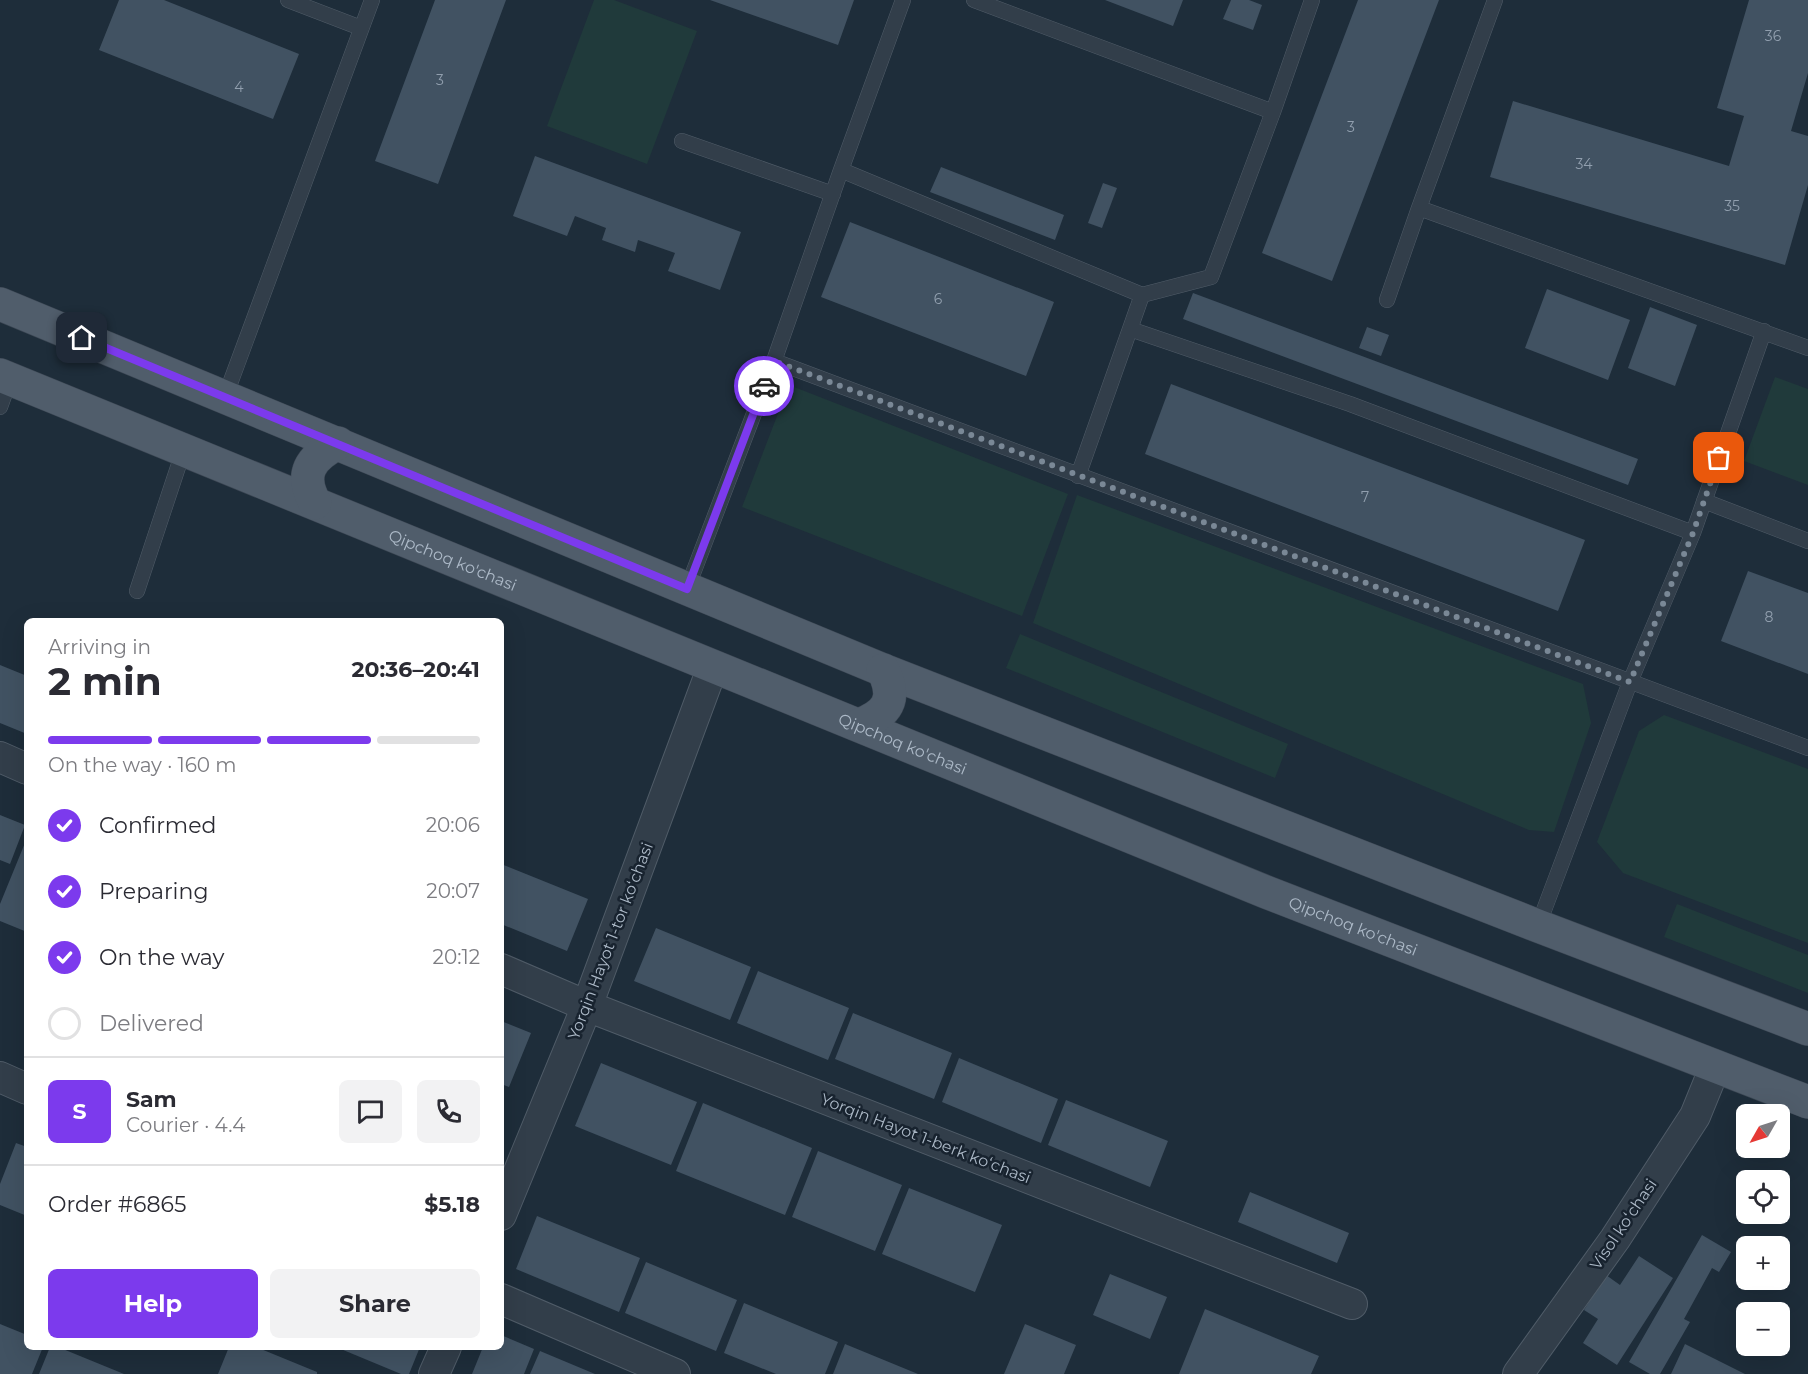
<!DOCTYPE html>
<meta charset="utf-8">
<style>
:root{--surface:#fff;--page:#f2f2f3;--text:#2b2b33;--muted:#7c7c81;--line:#e1e1e2;--accent:#7c3aed}
body{margin:0;font-family:Montserrat,sans-serif;background:var(--page);color:var(--text);height:100vh;display:flex;flex-direction:column;font-size:22px;white-space:nowrap}
*{box-sizing:border-box;margin:0}
p{font-size:20px;color:var(--muted)}
.icon{flex:none;width:33px;height:33px;fill:none;stroke:currentColor;stroke-width:2;stroke-linecap:round;stroke-linejoin:round}
.map{position:relative;flex:1;overflow:hidden}
.drawer{position:absolute;left:24px;top:618px;width:480px;height:732px;display:flex;flex-direction:column;background:var(--surface);border-radius:9px;box-shadow:0 6px 24px #0002}
.drawer>*{flex:none}
.needle{width:39px;rotate:231deg}
.buttons{position:absolute;left:1736px;top:1104px;display:grid;gap:12px}
.buttons a{display:grid;place-items:center;width:54px;height:54px;border-radius:9px;background:var(--surface);box-shadow:0 6px 24px #0002;font-size:30px}
.pin{position:absolute;display:grid;place-items:center;width:51px;height:51px;color:#fff;margin:-26px;border-radius:12px;box-shadow:0 3px 9px #0006}
.courier{position:absolute;display:grid;place-items:center;width:60px;height:60px;margin:-30px;border:4px solid #7c3aed;border-radius:50%;background:#fff;color:#222;box-shadow:0 2px 8px #0007}
.head em{font-style:normal;font-weight:700}
.head div{display:flex;flex-direction:column-reverse}
.head{display:flex;align-items:center;justify-content:space-between;height:102px;padding:0 24px}
h1{font-size:39px;font-weight:700;line-height:45px}
.bar{display:grid;grid-template-columns:repeat(4,1fr);gap:9px 6px;align-content:center;height:72px;padding:0 24px}
.bar i{height:8px;border-radius:4px;background:var(--line)}
.bar .selected{background:var(--accent)}
.bar p{grid-column:span 4}
.line{display:flex;align-items:center;gap:15px;padding:0 24px;border-top:2px solid var(--line)}
.line div{flex:1}
.round{display:grid;place-items:center;flex:none;width:63px;height:63px;border-radius:9px;background:var(--page)}
ol{padding:0 24px;list-style:none}
li{display:flex;align-items:center;gap:18px;height:66px}
li p{margin-inline-start:auto}
li .icon{padding:6px;border-radius:50%;background:var(--accent);color:#fff;stroke-width:4}
li:last-child{color:var(--muted)}
li i{width:33px;height:33px;border:3px solid var(--line);border-radius:50%}
.button{display:flex;gap:12px;margin-top:auto;padding:12px 24px}
.button a{flex:1;height:69px;border-radius:9px;background:var(--accent);color:#fff;font-size:24px;font-weight:700;line-height:69px;text-align:center}
.button a+a{background:var(--page);color:var(--text)}
.map>svg:first-child{display:block}
.green{fill:#203a3b}
.building{fill:#415262}
.lines{fill:none;stroke-linecap:round;stroke-linejoin:round}
.lane-casing{stroke:#505c68;stroke-width:16}
.street-casing{stroke:#505c68;stroke-width:32}
.primary-casing{stroke:#3c4754;stroke-width:34}
.lane{stroke:#323e4a;stroke-width:15}
.street{stroke:#323e4a;stroke-width:30}
.primary{stroke:#505d6b;stroke-width:33}
.done{stroke:#7a8896;stroke-width:6;stroke-dasharray:0 10.8}
.route{stroke:#7c3aed;stroke-width:8}
.labels{text-anchor:middle;stroke-width:5;stroke-linejoin:round;paint-order:stroke}
.number-label{font-size:14px;fill:#919fae}
.street-label{font-size:16px;fill:#acb9c7;stroke:#18232f}
</style>
<div class="map">
<svg width="1808" height="1374" viewBox="0 0 1808 1374">
<rect width="100%" height="100%" fill="#1e2d3a"/>
<path class="green" d="M 594,0 L 614,0 L 697,31 L 647,164 L 547,126 Z
M 1775,377 L 1808,389 L 1808,485 L 1744,461 Z
M 789,385 L 1068,494 L 1022,616 L 742,507 Z
M 1077,495 L 1583,684 L 1591,723 L 1554,832 L 1529,830 L 1033,623 Z
M 1020,634 L 1288,744 L 1275,778 L 1006,668 Z
M 1664,715 L 1808,769 L 1808,943 L 1623,873 L 1597,842 L 1639,731 Z
M 1677,904 L 1808,955 L 1808,993 L 1664,937 Z"/>
<path class="building" d="M 119,0 L 164,0 L 299,54 L 273,119 L 99,50 Z
M 435,0 L 506,0 L 438,184 L 375,161 Z
M 710,0 L 854,0 L 838,45 Z
M 1105,0 L 1183,0 L 1173,26 Z
M 1231,0 L 1249,0 L 1262,5 L 1253,30 L 1223,19 Z
M 1358,0 L 1439,0 L 1332,281 L 1262,253 Z
M 1749,0 L 1808,0 L 1808,73 L 1791,131 L 1808,136 L 1808,185 L 1785,265 L 1490,177 L 1513,101 L 1729,166 L 1744,116 L 1717,108 Z
M 535,156 L 741,232 L 720,290 L 668,271 L 675,253 L 638,240 L 635,252 L 602,240 L 606,228 L 575,216 L 567,236 L 513,216 Z
M 941,167 L 1064,215 L 1055,240 L 930,192 Z
M 1103,183 L 1117,188 L 1102,228 L 1088,223 Z
M 850,222 L 1054,302 L 1026,376 L 821,297 Z
M 1547,289 L 1630,320 L 1608,380 L 1525,348 Z
M 1193,293 L 1638,459 L 1628,485 L 1183,319 Z
M 1650,307 L 1697,325 L 1675,386 L 1628,368 Z
M 1367,327 L 1389,335 L 1381,356 L 1359,348 Z
M 1171,384 L 1585,540 L 1558,611 L 1145,454 Z
M 1748,571 L 1808,593 L 1808,674 L 1721,641 Z
M 0,665 L 27,676 L 27,734 L 0,723 Z
M 0,815 L 25,825 L 10,864 L 0,860 Z
M 27,838 L 27,932 L 0,921 L 0,904 Z
M 501,864 L 588,899 L 567,951 L 501,924 Z
M 656,928 L 751,967 L 730,1020 L 634,981 Z
M 758,971 L 849,1008 L 828,1060 L 737,1023 Z
M 853,1013 L 952,1053 L 934,1099 L 835,1059 Z
M 501,1021 L 531,1033 L 509,1087 L 501,1084 Z
M 959,1058 L 1058,1099 L 1041,1143 L 942,1102 Z
M 601,1063 L 697,1102 L 671,1165 L 575,1126 Z
M 1066,1100 L 1168,1141 L 1150,1187 L 1048,1145 Z
M 703,1103 L 812,1148 L 785,1215 L 676,1171 Z
M 16,1143 L 27,1147 L 27,1216 L 0,1205 L 0,1184 Z
M 818,1151 L 902,1185 L 875,1251 L 792,1217 Z
M 909,1188 L 1002,1225 L 975,1292 L 882,1254 Z
M 1250,1192 L 1349,1233 L 1337,1263 L 1238,1222 Z
M 537,1216 L 640,1258 L 619,1312 L 516,1269 Z
M 1702,1235 L 1731,1252 L 1719,1272 L 1712,1268 L 1684,1319 L 1690,1322 L 1660,1374 L 1650,1374 L 1629,1362 Z
M 1639,1256 L 1673,1278 L 1617,1365 L 1583,1343 L 1598,1319 L 1584,1310 L 1606,1275 L 1620,1285 Z
M 646,1262 L 737,1300 L 716,1351 L 625,1313 Z
M 1110,1274 L 1167,1297 L 1150,1339 L 1093,1315 Z
M 744,1303 L 838,1342 L 825,1374 L 776,1374 L 724,1353 Z
M 1205,1309 L 1319,1356 L 1311,1374 L 1179,1374 Z
M 0,1324 L 27,1335 L 27,1347 L 43,1347 L 32,1374 L 0,1374 Z
M 1025,1324 L 1076,1345 L 1064,1374 L 1004,1374 Z
M 501,1335 L 534,1349 L 524,1374 L 472,1374 L 483,1347 L 501,1347 Z
M 845,1344 L 918,1374 L 833,1374 Z
M 1685,1344 L 1745,1374 L 1671,1374 Z
M 50,1347 L 58,1347 L 124,1374 L 39,1374 Z
M 229,1347 L 256,1347 L 317,1372 L 317,1374 L 218,1374 Z
M 336,1347 L 420,1347 L 409,1374 L 401,1374 Z
M 540,1351 L 595,1374 L 530,1374 Z"/>
<g class="lines">
<g class="lane-casing">
<path id="lane" d="M 288,0 L 361,28
M 974,0 L 1273,112
M 1495,0 L 1419,208 L 1808,348
M 682,141 L 833,194
M 841,170 L 903,0
M 1142,295 L 1211,277 L 1273,112 L 1312,0
M 1387,300 L 1419,208
M 774,361 L 1808,748
M 225,397 L 372,0
M 0,407 L 10,379
M 1078,476 L 1130,329
M 1704,501 L 1808,541
M 687,589 L 774,361 L 841,170 L 1142,295 L 1130,329 L 1350,404 L 1693,533
M 137,591 L 184,449
M 1538,926 L 1630,682 L 1693,533 L 1764,331"/>
</g>
<g class="street-casing">
<path id="street" d="M 0,757 L 27,769
M 501,969 L 587,1006 L 1352,1304
M 0,1077 L 27,1089
M 501,1215 L 587,1006 L 713,666
M 501,1299 L 675,1374
M 434,1374 L 446,1347
M 1518,1374 L 1615,1239 L 1695,1116 L 1715,1067"/>
</g>
<g class="primary-casing">
<g id="primary">
<path d="M 0,304 L 883,670 L 1538,926 L 1808,1029"/>
<path id="s1" d="M 0,375 L 1266,892 L 1808,1102"/>
<path d="M 315,503 C 299,474 310,458 338,443"/>
<path d="M 859,725 C 887,714 898,700 883,670"/>
</g>
</g>
<use href="#lane" class="lane"/>
<use href="#street" class="street"/>
<use href="#primary" class="primary"/>
</g>
<g class="lines">
<path class="done" d="M 764,386 L 774,361 L 1630,682 L 1693,533 L 1719,458"/>
<path class="route" d="M 82,338 L 687,589 L 764,386"/>
</g>
<g class="labels">
<g class="number-label">
<text x="1773" y="41">36</text>
<text x="440" y="85">3</text>
<text x="239" y="92">4</text>
<text x="1351" y="132">3</text>
<text x="1584" y="169">34</text>
<text x="1732" y="211">35</text>
<text x="938" y="304">6</text>
<text x="1365" y="502">7</text>
<text x="1769" y="622">8</text>
</g>
<g class="street-label">
<text dy="6" stroke="none"><textPath href="#s1" startOffset="489">Qipchoq ko'chasi</textPath></text>
<text dy="6" stroke="none"><textPath href="#s1" startOffset="975">Qipchoq ko'chasi</textPath></text>
<text dy="6" stroke="none"><textPath href="#s1" startOffset="1461">Qipchoq ko'chasi</textPath></text>
<text transform="translate(610 941) rotate(-69)" y="6">Yorqin Hayot 1-tor koʻchasi</text>
<text transform="translate(926 1138) rotate(21)" y="6">Yorqin Hayot 1-berk koʻchasi</text>
<text transform="translate(1623 1224) rotate(-56)" y="6">Visol koʻchasi</text>
</g>
</g>
</svg>
<div class="buttons">
<a><svg class="needle" viewBox="-14 -14 28 28"><path d="M0-13l5 13h-10z" fill="#e53935"/><path d="M0 13l5-13h-10z" fill="#7c7c81"/></svg></a>
<a><svg class="icon" aria-label="locate" viewBox="0 0 24 24"><circle cx="12" cy="12" r="6"/><path d="M12 2v4M12 18v4M2 12h4M18 12h4"/></svg></a>
<a>+</a>
<a>−</a>
</div>
<div class="pin" style="left:1719px;top:458px;background:#ea580c"><svg class="icon" aria-label="bag" viewBox="0 0 24 24"><path d="M5 8h14l-1 12H6zM9 8a3 3 0 0 1 6 0"/></svg></div>
<div class="pin" style="left:82px;top:338px;background:#1f2937"><svg class="icon" aria-label="home" viewBox="0 0 24 24"><path d="M3 11l9-7 9 7M6 9v11h12V9"/></svg></div>
<div class="courier" style="left:764px;top:386px"><svg class="icon" aria-label="car" viewBox="0 0 24 24"><path d="M5 17H2v-5l4-1 3-4h7l3 4 3 1v5h-3M9 17h6M6 11h13"/><circle cx="7" cy="17" r="2"/><circle cx="17" cy="17" r="2"/></svg></div>
<section class="drawer">
<div class="head"><div><h1>2 min</h1><p>Arriving in</p></div><em>20:36–20:41</em></div>
<div class="bar"><i class="selected"></i><i class="selected"></i><i class="selected"></i><i></i><p>On the way · 160 m</p></div>
<ol>
<li><svg class="icon" aria-label="check" viewBox="0 0 24 24"><path d="M5 12l5 5 9-10"/></svg>Confirmed<p>20:06</p></li>
<li><svg class="icon" aria-label="check" viewBox="0 0 24 24"><path d="M5 12l5 5 9-10"/></svg>Preparing<p>20:07</p></li>
<li><svg class="icon" aria-label="check" viewBox="0 0 24 24"><path d="M5 12l5 5 9-10"/></svg>On the way<p>20:12</p></li>
<li><i></i>Delivered</li>
</ol>
<div class="line" style="height:108px"><b class="round" style="background:var(--accent);color:#fff">S</b><div><b>Sam</b><p>Courier · 4.4</p></div><a class="round"><svg class="icon" aria-label="chat" viewBox="0 0 24 24"><path d="M4 5h16v11H9l-5 4z"/></svg></a><a class="round"><svg class="icon" aria-label="phone" viewBox="0 0 24 24"><path d="M5 4h4l2 5-3 2q2 4 5 5l2-3 5 2v4C11 20 4 13 5 4z"/></svg></a></div>
<div class="line" style="height:78px"><div>Order #6865</div><b>$5.18</b></div>
<div class="button"><a>Help</a><a>Share</a></div>
</section>
</div>
